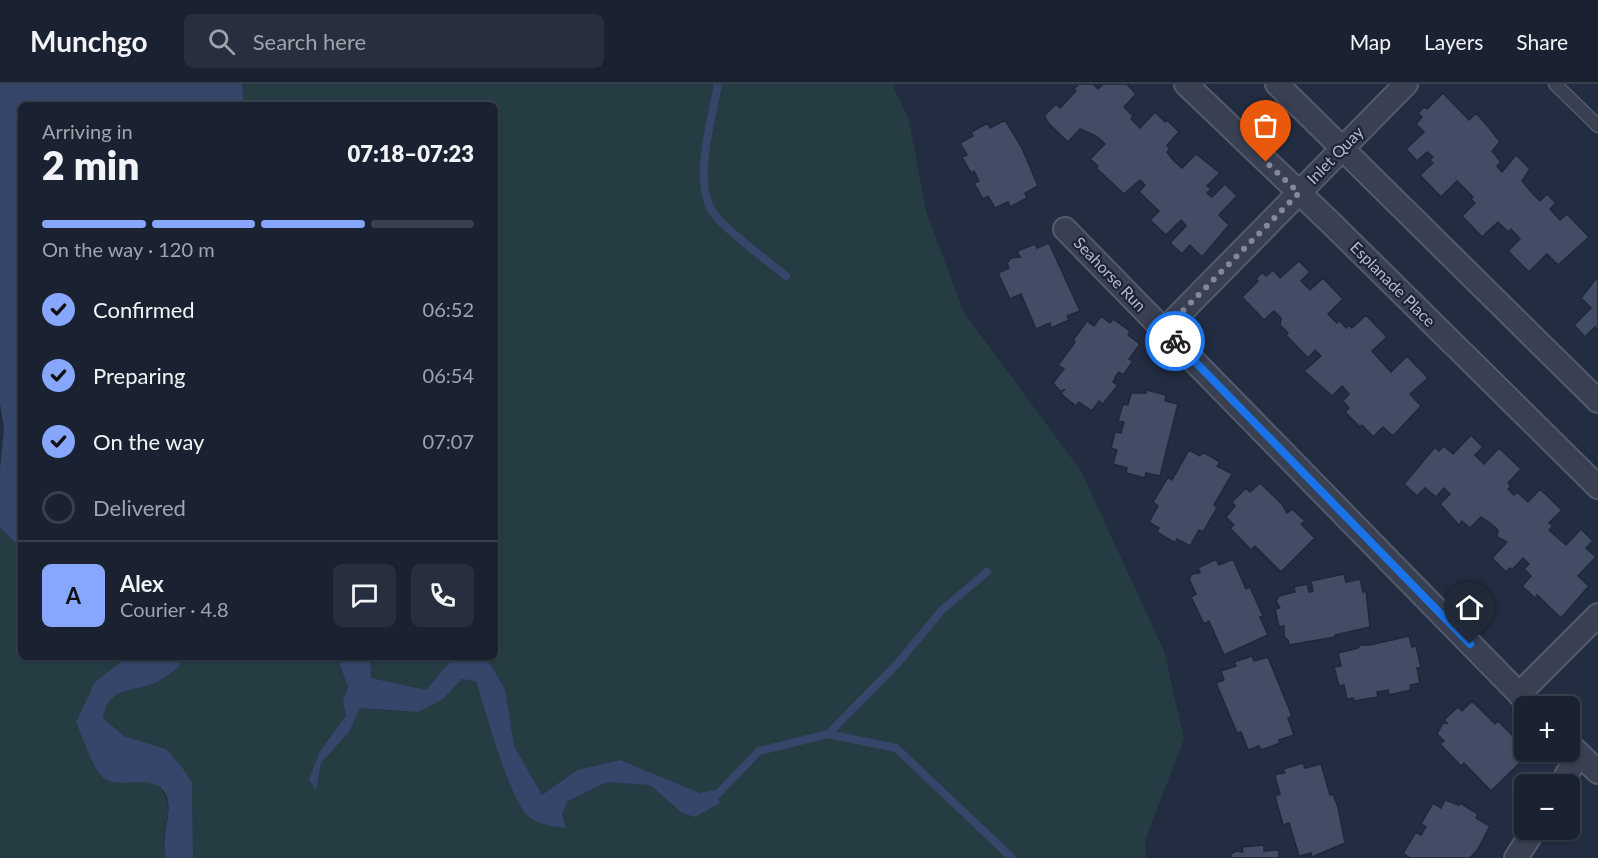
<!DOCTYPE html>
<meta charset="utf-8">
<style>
:root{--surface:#1a2232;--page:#272f3e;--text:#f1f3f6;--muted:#9fa4ac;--line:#383f4d;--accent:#87a7ff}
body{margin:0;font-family:Lato,sans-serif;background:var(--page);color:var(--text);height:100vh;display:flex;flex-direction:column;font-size:22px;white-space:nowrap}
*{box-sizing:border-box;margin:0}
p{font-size:20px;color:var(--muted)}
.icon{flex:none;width:33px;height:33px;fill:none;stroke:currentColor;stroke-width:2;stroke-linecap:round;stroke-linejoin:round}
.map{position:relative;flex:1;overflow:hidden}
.sheet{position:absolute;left:18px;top:18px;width:480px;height:558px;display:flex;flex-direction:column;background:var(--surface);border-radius:9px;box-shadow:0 2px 4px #0004,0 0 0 2px var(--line)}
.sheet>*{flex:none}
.buttons{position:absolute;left:1514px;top:612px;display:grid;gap:12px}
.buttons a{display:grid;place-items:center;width:66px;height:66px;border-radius:9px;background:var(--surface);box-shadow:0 2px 4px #0004,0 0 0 2px var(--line);font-size:30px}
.pin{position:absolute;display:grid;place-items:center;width:51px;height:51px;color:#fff;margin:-62px -26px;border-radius:50% 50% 50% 0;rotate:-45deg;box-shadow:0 0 6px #0007}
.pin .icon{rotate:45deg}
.courier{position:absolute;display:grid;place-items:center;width:60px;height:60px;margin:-30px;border:4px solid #1a73e8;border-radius:50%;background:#fff;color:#222;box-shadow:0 2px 8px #0007}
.headline em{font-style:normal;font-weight:800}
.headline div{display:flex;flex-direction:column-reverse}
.headline{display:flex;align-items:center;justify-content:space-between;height:102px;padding:0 24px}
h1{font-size:39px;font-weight:800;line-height:45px}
.bar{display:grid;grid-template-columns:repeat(4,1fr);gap:9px 6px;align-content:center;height:72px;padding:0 24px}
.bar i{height:8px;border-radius:4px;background:var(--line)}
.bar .active{background:var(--accent)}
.bar p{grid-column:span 4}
.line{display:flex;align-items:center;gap:15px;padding:0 24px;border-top:2px solid var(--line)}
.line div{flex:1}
.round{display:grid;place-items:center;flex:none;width:63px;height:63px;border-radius:9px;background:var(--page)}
ol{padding:0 24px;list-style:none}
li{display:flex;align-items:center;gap:18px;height:66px}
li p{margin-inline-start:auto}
li .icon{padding:6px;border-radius:50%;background:var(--accent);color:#111;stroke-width:4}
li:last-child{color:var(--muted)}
li i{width:33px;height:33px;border:3px solid var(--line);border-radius:50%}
header{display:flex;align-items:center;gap:36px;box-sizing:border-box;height:84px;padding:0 30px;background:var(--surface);border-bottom:2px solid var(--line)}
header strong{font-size:28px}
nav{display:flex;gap:33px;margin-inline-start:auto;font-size:21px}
.search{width:420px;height:54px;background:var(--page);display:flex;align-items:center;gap:15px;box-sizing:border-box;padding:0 21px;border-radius:9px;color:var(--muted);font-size:22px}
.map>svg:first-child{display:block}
.green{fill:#263c43}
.water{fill:#36466a}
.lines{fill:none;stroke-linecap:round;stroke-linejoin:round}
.stream{stroke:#36466a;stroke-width:8}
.building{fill:#424c65;stroke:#1f2739;stroke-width:1.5}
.service-casing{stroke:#535b6c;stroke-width:15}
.minor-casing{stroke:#535b6c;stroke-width:26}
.service{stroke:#384052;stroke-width:12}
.minor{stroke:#384052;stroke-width:22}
.done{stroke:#82899c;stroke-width:6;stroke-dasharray:0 10.8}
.route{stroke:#1a73e8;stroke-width:8}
.labels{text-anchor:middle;stroke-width:4.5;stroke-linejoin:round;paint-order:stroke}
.street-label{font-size:16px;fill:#b5bbcc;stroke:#1d2437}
</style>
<header>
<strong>Munchgo</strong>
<div class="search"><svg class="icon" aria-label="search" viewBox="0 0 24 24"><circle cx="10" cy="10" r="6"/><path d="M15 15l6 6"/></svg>Search here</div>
<nav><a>Map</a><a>Layers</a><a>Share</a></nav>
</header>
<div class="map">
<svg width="1598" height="774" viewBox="0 0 1598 774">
<rect width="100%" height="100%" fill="#232d42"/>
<path class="green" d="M 242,0 L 892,0 L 909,36 L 926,127 L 964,229 L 1081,387 L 1164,567 L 1184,655 L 1145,756 L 1146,774 L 193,774 L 192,698 L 166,665 L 124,652 L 103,634 C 108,603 130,608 155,599 C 163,595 171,588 179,583 L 182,573 L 341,573 L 340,581 L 348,603 L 343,617 L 346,632 L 320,667 L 309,694 L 316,706 L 321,679 L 349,648 L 360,624 C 413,628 423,636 462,595 L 476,596 L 513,706 L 566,743 L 562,730 L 568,717 L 607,698 L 650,701 L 682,729 L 700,709 L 620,676 L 577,686 L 542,711 L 514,662 L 505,605 L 486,573 L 495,573 L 495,21 L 244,21 Z
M 0,443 L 21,465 L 21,573 L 127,573 L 95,598 L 112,698 L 154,698 C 185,725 153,746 167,774 L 0,774 Z
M 370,573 L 454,573 L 426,606 L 371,594 Z"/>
<path class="water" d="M 0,0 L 242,0 L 244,21 L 21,21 L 21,465 L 0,443 L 0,385 L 4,344 L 0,320 Z
M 127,573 L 182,573 L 179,583 C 172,588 163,595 155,599 C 131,608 108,603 103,634 L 124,652 L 166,665 L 184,686 L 192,698 L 193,774 L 167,774 C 157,754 178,724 163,706 C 147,688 114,710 99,689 C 89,674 83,654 76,638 L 95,598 Z
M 341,573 L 370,573 L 371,594 L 426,606 L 454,573 L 486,573 L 505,605 L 514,662 L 542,711 L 577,686 L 620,676 L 700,709 L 714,706 L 720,719 L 695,733 L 682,729 L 650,701 L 607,698 L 568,717 L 562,730 L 566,744 C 554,742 537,741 527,731 C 508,711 486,627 476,597 L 462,595 L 443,615 L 418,628 L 360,624 L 349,648 L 321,679 L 316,707 L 309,695 L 320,667 L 346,632 L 343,617 L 348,603 L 340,581 Z"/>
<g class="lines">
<path class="stream" d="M 718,0 C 712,36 691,101 715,131 C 730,150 767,176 786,192
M 828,650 L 896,664 L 1012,774
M 711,717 L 759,667 L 828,650 L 897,580 L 942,526 L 987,488"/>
</g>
<path class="building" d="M 1079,0 L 1093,0 L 1098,5 L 1103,0 L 1127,0 L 1136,10 L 1124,23 L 1133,32 L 1131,35 L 1140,44 L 1155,28 L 1165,38 L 1167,36 L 1179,48 L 1167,61 L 1170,65 L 1167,68 L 1173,76 L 1182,84 L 1196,70 L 1220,89 L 1207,102 L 1211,105 L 1207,109 L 1212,113 L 1225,100 L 1237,112 L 1219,131 L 1229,141 L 1202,173 L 1190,161 L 1182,170 L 1170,159 L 1186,142 L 1181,136 L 1166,151 L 1150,136 L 1159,127 L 1139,108 L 1145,101 L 1140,96 L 1124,110 L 1096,84 L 1098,82 L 1090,75 L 1105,60 L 1096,52 L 1080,45 L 1068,58 L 1049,40 L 1044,32 L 1056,20 L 1060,24 L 1076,7 L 1074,5 Z
M 1443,9 L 1469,36 L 1476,29 L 1490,45 L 1500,58 L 1492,67 L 1501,78 L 1497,82 L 1502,88 L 1516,71 L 1530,85 L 1522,97 L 1534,111 L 1540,117 L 1547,110 L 1556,119 L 1550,125 L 1560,136 L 1567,130 L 1589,153 L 1558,181 L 1547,170 L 1529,188 L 1508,167 L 1520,155 L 1511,145 L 1508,148 L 1498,138 L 1482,153 L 1462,132 L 1475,119 L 1471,115 L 1473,113 L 1457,97 L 1441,113 L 1420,91 L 1433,79 L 1430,76 L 1433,73 L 1427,68 L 1417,77 L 1406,65 L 1424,48 L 1416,40 L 1422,33 L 1418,29 L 1424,23 L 1427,25 Z
M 1005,36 L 1022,64 L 1038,102 L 1025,109 L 1027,114 L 1010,123 L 1008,118 L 995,124 L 988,112 L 983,115 L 974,99 L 979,97 L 974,87 L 971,89 L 962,73 L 967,71 L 960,59 L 973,52 L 971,48 L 988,39 L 990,44 Z
M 1049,159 L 1080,227 L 1067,232 L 1069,236 L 1051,244 L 1050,239 L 1036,245 L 1021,210 L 1010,215 L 998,189 L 1009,184 L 1007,179 L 1011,174 L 1020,173 L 1017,167 L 1035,160 L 1037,164 Z
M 1299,177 L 1310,188 L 1301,197 L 1310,206 L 1323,194 L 1343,215 L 1328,230 L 1337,239 L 1339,236 L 1346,244 L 1349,241 L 1352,244 L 1366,231 L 1387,253 L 1372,267 L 1391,288 L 1407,272 L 1428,294 L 1410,310 L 1421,322 L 1393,352 L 1383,343 L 1373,353 L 1362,341 L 1360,343 L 1345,328 L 1349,324 L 1343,317 L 1349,310 L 1342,302 L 1332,312 L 1304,287 L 1321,272 L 1315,266 L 1308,274 L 1286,251 L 1288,249 L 1280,241 L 1281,234 L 1274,227 L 1264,236 L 1242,213 L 1258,197 L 1256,195 L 1262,188 L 1266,192 L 1273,186 L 1280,194 Z
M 1598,192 L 1598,247 L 1595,243 L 1585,253 L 1574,241 L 1591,224 L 1581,214 Z
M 1101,232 L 1110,239 L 1113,235 L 1130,247 L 1128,251 L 1140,260 L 1129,275 L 1133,277 L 1123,291 L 1119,288 L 1116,292 L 1113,298 L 1118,301 L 1103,320 L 1099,317 L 1092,327 L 1079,318 L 1076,322 L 1061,310 L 1064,306 L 1060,307 L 1053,299 L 1064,285 L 1058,281 L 1075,258 L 1073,256 L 1087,237 L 1094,242 Z
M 1147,306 L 1166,311 L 1165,317 L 1178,320 L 1160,392 L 1146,389 L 1145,394 L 1126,389 L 1127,384 L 1113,380 L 1117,366 L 1111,364 L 1115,348 L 1121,349 L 1124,338 L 1118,337 L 1123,320 L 1128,321 L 1131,309 L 1146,309 Z
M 1471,351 L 1483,363 L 1475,371 L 1484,380 L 1499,364 L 1521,385 L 1508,399 L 1511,402 L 1508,405 L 1514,411 L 1517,408 L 1528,418 L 1540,405 L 1562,426 L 1549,439 L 1553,442 L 1549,446 L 1566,461 L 1581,445 L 1593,457 L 1586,464 L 1596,473 L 1578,492 L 1589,502 L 1561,534 L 1537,511 L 1535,514 L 1522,502 L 1531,492 L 1524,485 L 1529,480 L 1523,474 L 1512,486 L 1510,484 L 1506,488 L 1492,474 L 1507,458 L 1497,453 L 1498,446 L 1490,439 L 1481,433 L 1470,444 L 1462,437 L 1459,441 L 1440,420 L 1450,410 L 1444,404 L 1436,413 L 1425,404 L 1417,412 L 1404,400 L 1435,363 L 1439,367 L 1444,362 L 1453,370 Z
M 1189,366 L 1200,372 L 1203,368 L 1220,378 L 1217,382 L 1232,390 L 1214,421 L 1217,424 L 1203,448 L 1199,446 L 1190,462 L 1177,455 L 1175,459 L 1157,448 L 1159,444 L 1149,438 L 1158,422 L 1153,418 L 1168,393 L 1172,396 Z
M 1260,399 L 1282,420 L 1287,429 L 1292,425 L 1305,437 L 1301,440 L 1315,454 L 1281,488 L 1255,462 L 1251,466 L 1230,444 L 1234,441 L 1226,433 L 1235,422 L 1232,418 L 1246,404 L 1250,408 Z
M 1216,475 L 1219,481 L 1233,475 L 1246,505 L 1250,503 L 1263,532 L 1260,533 L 1268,551 L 1224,571 L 1209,537 L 1204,540 L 1191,513 L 1196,510 L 1189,495 L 1192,490 L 1200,489 L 1198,484 Z
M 1344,490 L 1346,498 L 1360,495 L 1363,508 L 1366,507 L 1370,543 L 1335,551 L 1335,553 L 1289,561 L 1288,556 L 1284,553 L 1284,542 L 1279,543 L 1275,525 L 1280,524 L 1276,517 L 1279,512 L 1295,508 L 1294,503 L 1307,500 L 1309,508 L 1313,507 L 1311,497 Z
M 1409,552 L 1412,563 L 1416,562 L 1421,583 L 1417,584 L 1420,599 L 1410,601 L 1411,606 L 1389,611 L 1388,606 L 1377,608 L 1378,613 L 1354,617 L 1353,614 L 1347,615 L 1344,601 L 1339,602 L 1334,583 L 1341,582 L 1338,569 L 1358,564 L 1360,561 L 1370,561 Z
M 1252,572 L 1254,577 L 1268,573 L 1292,632 L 1288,634 L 1294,651 L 1279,656 L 1280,659 L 1261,666 L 1259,662 L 1248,666 L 1241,648 L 1237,649 L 1216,599 L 1224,596 L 1221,587 L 1236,582 L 1234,578 Z
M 1472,617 L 1495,640 L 1498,637 L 1517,656 L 1513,660 L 1526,673 L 1491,707 L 1464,679 L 1461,682 L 1440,660 L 1444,657 L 1437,650 L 1443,639 L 1447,639 L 1444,636 L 1458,623 L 1462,627 Z
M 1303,679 L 1305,684 L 1321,680 L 1330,711 L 1333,710 L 1338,723 L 1345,759 L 1312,773 L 1311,769 L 1299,772 L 1289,739 L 1283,741 L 1275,712 L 1280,710 L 1275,693 L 1276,690 L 1285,689 L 1283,685 Z
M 1445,716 L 1459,721 L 1460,719 L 1478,730 L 1476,734 L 1490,742 L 1478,765 L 1470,774 L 1410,774 L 1403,769 L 1416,748 L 1421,751 L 1426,743 L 1421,740 L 1433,719 L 1441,724 Z
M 1264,761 L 1264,767 L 1279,766 L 1279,774 L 1231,774 L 1231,770 L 1236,767 L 1243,768 L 1242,763 Z"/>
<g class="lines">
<g class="service-casing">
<path id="service" d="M 1555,0 L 1598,42"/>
</g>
<g class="minor-casing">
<path id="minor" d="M 1186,0 L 1334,142 L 1598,403
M 1277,0 L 1598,317
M 1065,145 L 1531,622
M 1164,246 L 1406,0
M 1519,610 L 1598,531
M 1569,660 L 1598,688
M 1561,700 L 1579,670
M 1516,774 L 1534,746"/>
</g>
<use href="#service" class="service"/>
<use href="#minor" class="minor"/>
</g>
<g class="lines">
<path class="done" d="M 1175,257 L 1164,246 L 1299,109 L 1266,78"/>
<path class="route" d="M 1175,257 L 1470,560"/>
</g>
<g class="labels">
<g class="street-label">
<text transform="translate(1335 71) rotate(-46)" y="6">Inlet Quay</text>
<text transform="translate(1110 190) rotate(46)" y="6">Seahorse Run</text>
<text transform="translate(1393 200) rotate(45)" y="6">Esplanade Place</text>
</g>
</g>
</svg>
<div class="buttons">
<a>+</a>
<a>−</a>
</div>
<div class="pin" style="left:1266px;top:78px;background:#ea580c"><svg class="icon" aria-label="bag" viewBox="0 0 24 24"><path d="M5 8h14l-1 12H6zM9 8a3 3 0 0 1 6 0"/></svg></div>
<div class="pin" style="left:1470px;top:560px;background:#1f2937"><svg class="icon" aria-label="home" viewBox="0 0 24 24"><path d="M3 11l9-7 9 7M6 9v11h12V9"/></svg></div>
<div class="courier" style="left:1175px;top:257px"><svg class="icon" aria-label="bike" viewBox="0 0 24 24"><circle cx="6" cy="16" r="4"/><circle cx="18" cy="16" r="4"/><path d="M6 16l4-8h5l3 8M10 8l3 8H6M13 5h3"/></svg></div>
<section class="sheet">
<div class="headline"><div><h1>2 min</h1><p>Arriving in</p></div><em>07:18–07:23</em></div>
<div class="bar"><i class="active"></i><i class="active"></i><i class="active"></i><i></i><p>On the way · 120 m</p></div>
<ol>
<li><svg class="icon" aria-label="check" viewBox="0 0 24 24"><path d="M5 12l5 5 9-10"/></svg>Confirmed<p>06:52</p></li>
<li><svg class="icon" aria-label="check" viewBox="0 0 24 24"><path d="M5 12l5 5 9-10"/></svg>Preparing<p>06:54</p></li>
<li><svg class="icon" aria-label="check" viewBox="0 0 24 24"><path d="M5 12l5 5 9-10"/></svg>On the way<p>07:07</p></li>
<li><i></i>Delivered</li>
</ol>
<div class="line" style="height:108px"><b class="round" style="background:var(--accent);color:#111">A</b><div><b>Alex</b><p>Courier · 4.8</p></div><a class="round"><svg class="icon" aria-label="chat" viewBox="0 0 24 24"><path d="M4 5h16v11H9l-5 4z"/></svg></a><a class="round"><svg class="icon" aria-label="phone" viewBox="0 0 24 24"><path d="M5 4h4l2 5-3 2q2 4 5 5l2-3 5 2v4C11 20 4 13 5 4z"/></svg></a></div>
</section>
</div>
